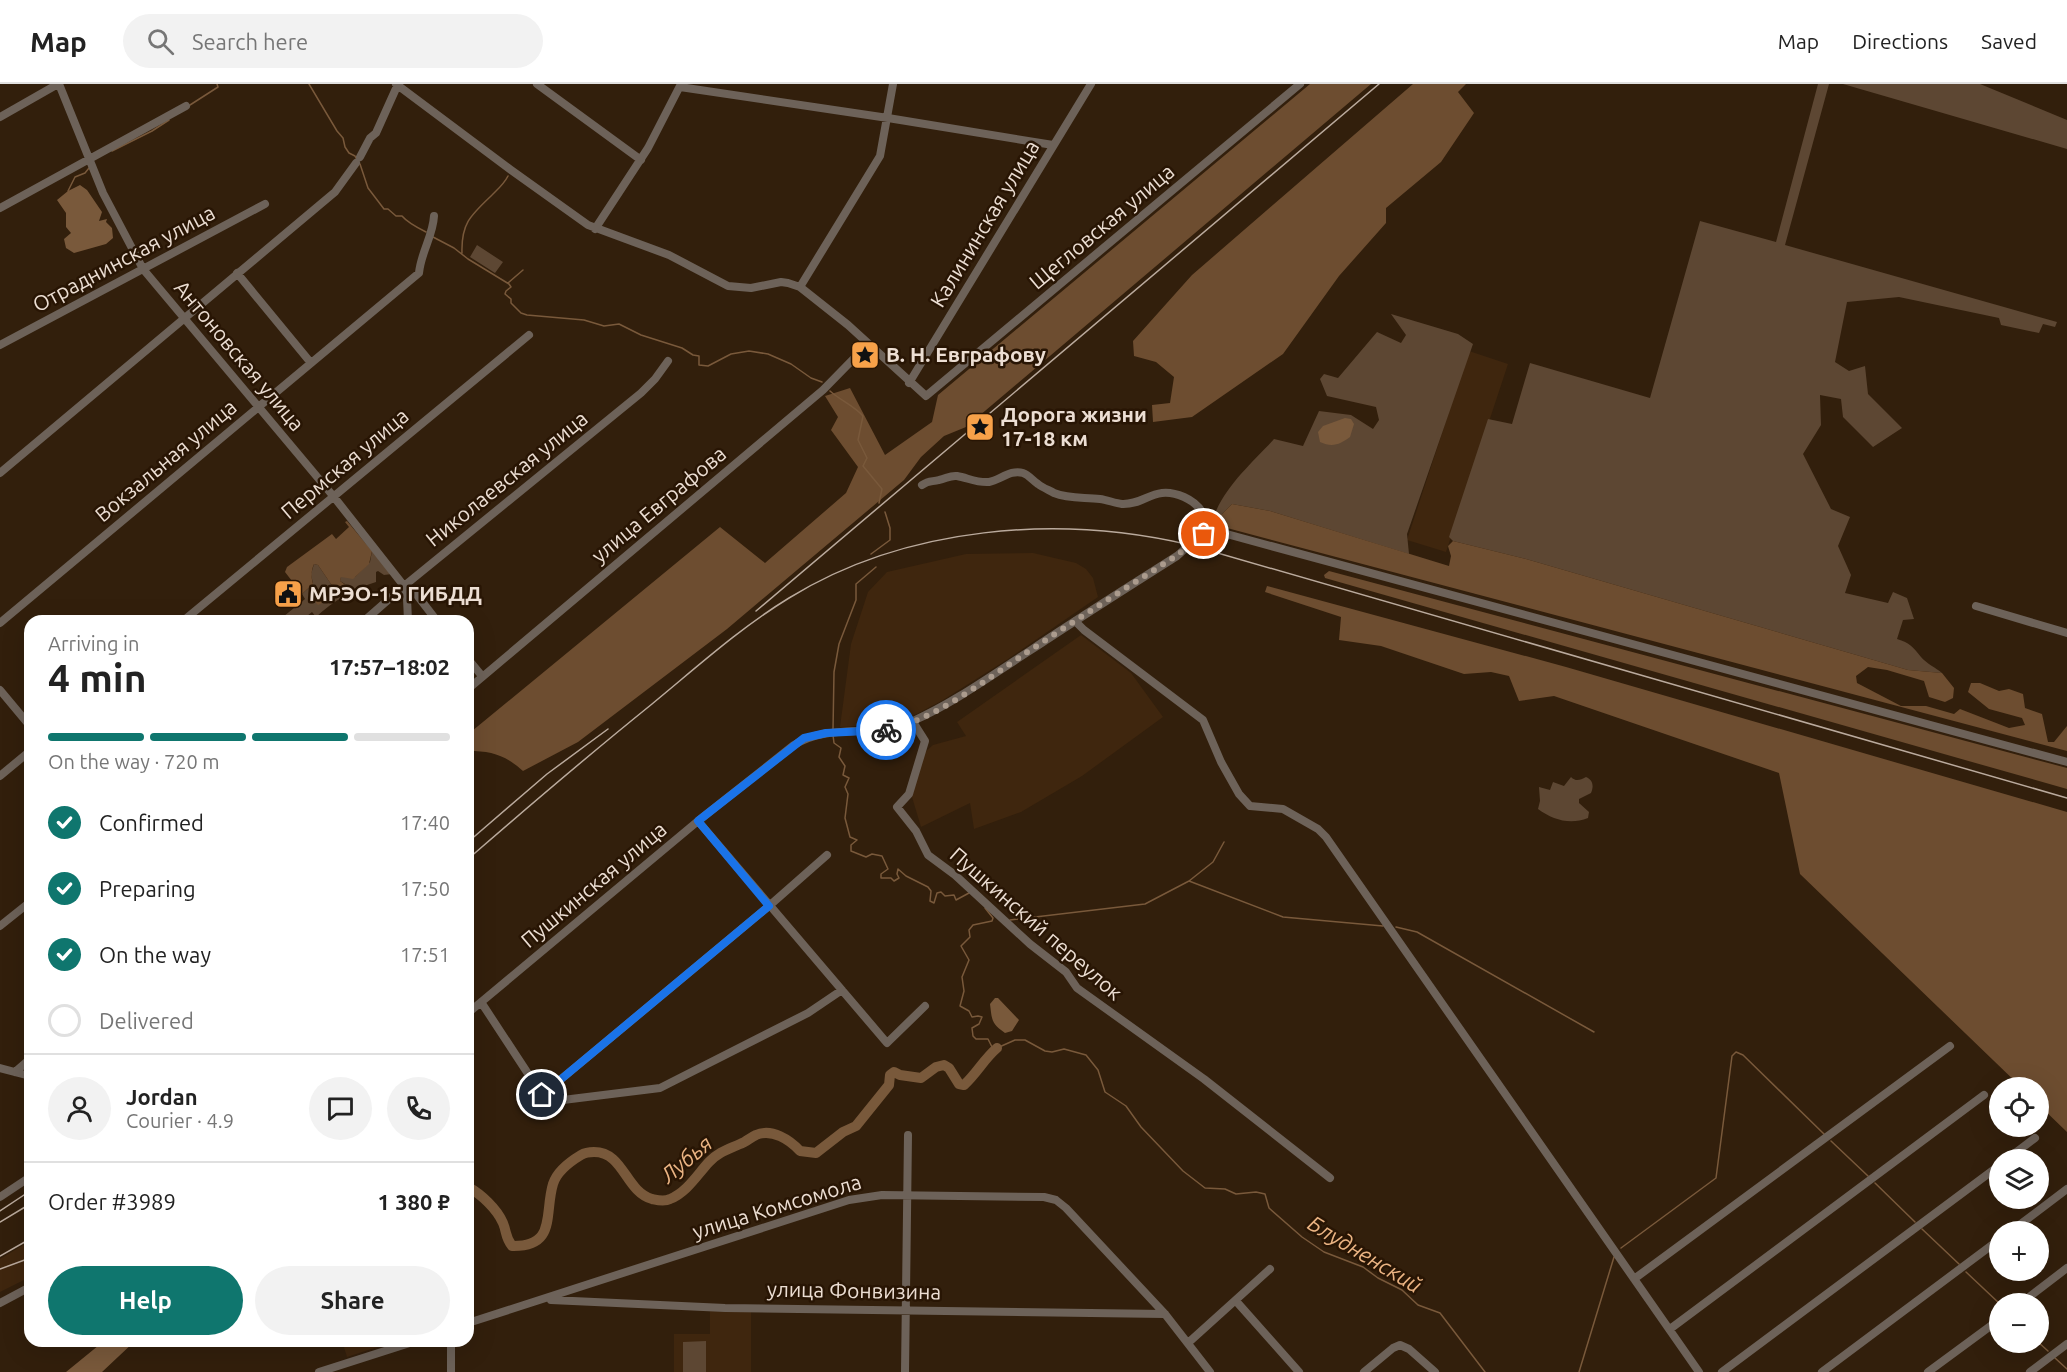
<!DOCTYPE html>
<meta charset="utf-8">
<style>
:root{--surface:#fff;--page:#f2f2f2;--text:#222;--muted:#767676;--line:#e0e0e0;--accent:#0f766e}
body{margin:0;font-family:Ubuntu,sans-serif;background:var(--page);color:var(--text);height:100vh;display:flex;flex-direction:column;font-size:22px;white-space:nowrap}
*{box-sizing:border-box;margin:0}
p{font-size:20px;color:var(--muted)}
.icon{flex:none;width:33px;height:33px;fill:none;stroke:currentColor;stroke-width:2;stroke-linecap:round;stroke-linejoin:round}
.map{position:relative;flex:1;overflow:hidden}
.sheet{position:absolute;left:24px;top:531px;width:450px;height:732px;display:flex;flex-direction:column;background:var(--surface);border-radius:18px;box-shadow:0 6px 24px #0002}
.sheet>*{flex:none}
.controls{position:absolute;left:1989px;top:993px;display:grid;gap:12px}
.controls a{display:grid;place-items:center;width:60px;height:60px;border-radius:50%;background:var(--surface);box-shadow:0 6px 24px #0002;font-size:30px}
.pin{position:absolute;display:grid;place-items:center;width:51px;height:51px;color:#fff;margin:-26px;border:3px solid #fff;border-radius:50%;box-shadow:0 2px 6px #0007}
.courier{position:absolute;display:grid;place-items:center;width:60px;height:60px;margin:-30px;border:4px solid #1a73e8;border-radius:50%;background:#fff;color:#222;box-shadow:0 2px 8px #0007}
.summary em{font-style:normal;font-weight:700}
.summary div{display:flex;flex-direction:column-reverse}
.summary{display:flex;align-items:center;justify-content:space-between;height:102px;padding:0 24px}
h1{font-size:39px;font-weight:700;line-height:45px}
.bar{display:grid;grid-template-columns:repeat(4,1fr);gap:9px 6px;align-content:center;height:72px;padding:0 24px}
.bar i{height:8px;border-radius:4px;background:var(--line)}
.bar .selected{background:var(--accent)}
.bar p{grid-column:span 4}
.line{display:flex;align-items:center;gap:15px;padding:0 24px;border-top:2px solid var(--line)}
.line div{flex:1}
.round{display:grid;place-items:center;flex:none;width:63px;height:63px;border-radius:32px;background:var(--page)}
ol{padding:0 24px;list-style:none}
li{display:flex;align-items:center;gap:18px;height:66px}
li p{margin-inline-start:auto}
li .icon{padding:6px;border-radius:50%;background:var(--accent);color:#fff;stroke-width:4}
li:last-child{color:var(--muted)}
li i{width:33px;height:33px;border:3px solid var(--line);border-radius:50%}
.action{display:flex;gap:12px;margin-top:auto;padding:12px 24px}
.action a{flex:1;height:69px;border-radius:36px;background:var(--accent);color:#fff;font-size:24px;font-weight:700;line-height:69px;text-align:center}
.action a+a{background:var(--page);color:var(--text)}
header{display:flex;align-items:center;gap:36px;box-sizing:border-box;height:84px;padding:0 30px;background:var(--surface);border-bottom:2px solid var(--line)}
header strong{font-size:28px}
nav{display:flex;gap:33px;margin-inline-start:auto;font-size:21px}
.search{width:420px;height:54px;background:var(--page);display:flex;align-items:center;gap:15px;box-sizing:border-box;padding:0 21px;border-radius:33px;color:var(--muted);font-size:22px}
.map>svg:first-child{display:block}
.built{fill:#3f260e}
.green{fill:#5d4733}
.forest{fill:#6d4d30}
.water{fill:#79593b}
.lines{fill:none;stroke-linecap:round;stroke-linejoin:round}
.stream{stroke:#79593b;stroke-width:1.5}
.river{stroke:#79593b;stroke-width:10}
.minor{stroke:#6d6259;stroke-width:8}
.rail{stroke:#baaa9d;stroke-width:1.5}
.done{stroke:#ab9b8d;stroke-width:6;stroke-dasharray:0 10.8}
.route{stroke:#1a73e8;stroke-width:8}
.labels{text-anchor:middle;stroke-width:5;stroke-linejoin:round;paint-order:stroke}
.street-label{font-size:21px;fill:#ecded3;stroke:#281504}
.poi-label{font-size:21px;font-weight:bold;fill:#ecded3;stroke:#281504;text-anchor:start}
.water-label{font-size:22px;font-style:italic;fill:#ebb483;stroke:#281504}
</style>
<header>
<strong>Map</strong>
<div class="search"><svg class="icon" aria-label="search" viewBox="0 0 24 24"><circle cx="10" cy="10" r="6"/><path d="M15 15l6 6"/></svg>Search here</div>
<nav><a>Map</a><a>Directions</a><a>Saved</a></nav>
</header>
<div class="map">
<svg width="2067" height="1288" viewBox="0 0 2067 1288">
<rect width="100%" height="100%" fill="#321f0c"/>
<path class="built" d="M 1469,267 L 1508,280 L 1446,468 L 1407,456 Z
M 1033,469 L 1076,479 L 1086,485 L 1093,494 L 1098,513 L 1008,575 L 943,616 L 909,634 L 880,641 L 840,643 L 851,560 L 868,508 L 887,488 L 966,470 Z
M 1081,551 L 1131,589 L 1163,633 L 1082,692 L 1021,728 L 974,745 L 970,719 L 921,743 L 912,713 L 923,670 L 933,661 L 966,652 L 957,638 Z
M 30,1157 L 30,1193 L 0,1208 L 0,1175 Z
M 710,1227 L 751,1228 L 751,1288 L 674,1288 L 674,1250 L 710,1250 Z
M 342,1257 L 396,1257 L 347,1273 Z"/>
<path class="green" d="M 1818,0 L 1829,0 L 1785,161 L 2057,238 L 2055,243 L 2043,240 L 2039,249 L 2001,241 L 1999,234 L 1899,213 L 1847,218 L 1835,278 L 1849,287 L 1865,282 L 1868,310 L 1902,344 L 1873,363 L 1843,333 L 1841,315 L 1820,311 L 1821,341 L 1803,370 L 1831,425 L 1850,433 L 1838,462 L 1851,491 L 1845,509 L 1888,519 L 1893,508 L 1907,514 L 1914,535 L 1903,536 L 1897,555 C 1910,559 1913,563 1921,573 C 1926,579 1936,584 1942,589 L 1908,586 L 1526,475 L 1453,457 L 1449,453 L 1488,335 L 1512,340 L 1530,279 L 1650,314 L 1700,137 L 1776,158 Z
M 1843,0 L 1980,0 L 2067,36 L 2067,65 Z
M 477,161 L 503,178 L 495,189 L 470,173 Z
M 1391,230 L 1458,250 L 1473,260 L 1407,450 L 1409,470 L 1270,427 L 1232,420 L 1222,430 L 1214,432 C 1225,402 1253,378 1274,355 L 1303,362 L 1319,327 L 1351,331 L 1373,345 L 1379,336 L 1376,323 L 1327,312 L 1320,295 L 1324,290 L 1338,294 L 1377,248 L 1401,259 L 1406,251 Z
M 372,467 L 392,490 L 384,491 L 378,487 L 376,488 L 376,498 C 354,505 333,517 316,533 L 312,528 L 301,537 L 278,537 L 305,515 L 302,510 L 313,500 L 311,490 L 314,480 L 318,481 L 333,503 L 332,508 L 321,511 L 335,513 L 345,508 L 345,500 L 340,497 L 341,492 L 355,493 L 370,478 Z
M 1571,693 C 1576,698 1580,696 1586,693 C 1593,696 1594,702 1591,709 L 1579,715 L 1579,719 L 1589,728 L 1588,734 C 1570,741 1553,736 1538,725 L 1540,717 L 1539,703 L 1550,706 L 1553,698 L 1564,702 Z
M 706,1257 L 706,1288 L 683,1288 L 683,1258 Z"/>
<path class="forest" d="M 1310,0 L 1371,0 L 966,343 L 944,352 L 921,373 L 904,396 L 727,545 L 578,658 L 523,687 C 505,671 492,667 468,667 L 468,644 L 472,647 L 720,443 L 765,479 L 846,409 L 858,383 L 831,346 L 838,333 L 825,312 L 850,304 L 885,371 L 932,338 L 938,311 Z
M 1413,0 L 1466,0 L 1458,8 L 1474,29 L 1441,78 L 1386,124 L 1386,139 L 1339,192 L 1283,270 L 1192,333 L 1153,338 L 1152,321 L 1170,319 L 1174,293 L 1156,278 L 1134,272 L 1133,257 L 1192,191 Z
M 1232,420 L 1270,427 L 1449,482 L 1451,472 L 1448,462 L 1453,457 L 1526,475 L 1908,586 L 1942,589 L 1954,604 L 1953,614 L 1945,618 L 1929,613 L 1924,597 L 1887,586 L 1868,583 L 1856,592 L 1857,599 L 1901,622 L 1926,622 L 1954,630 L 1960,625 L 2009,644 L 2025,641 L 2022,634 L 1989,625 L 1968,608 L 1971,599 L 1980,599 L 1999,607 L 2009,605 L 2023,610 L 2025,624 L 2042,630 L 2048,658 L 2054,658 L 2067,642 L 2067,667 L 1212,440 L 1214,432 L 1222,430 Z
M 347,437 L 372,467 L 369,480 L 353,495 L 341,493 L 340,497 L 347,502 L 347,507 L 318,521 L 316,519 L 316,514 L 332,508 L 333,503 L 318,481 L 314,480 C 311,487 311,493 313,500 L 302,510 L 285,488 L 287,483 L 332,450 L 336,455 L 349,443 L 345,438 Z
M 1329,487 L 2067,684 L 2067,705 L 1325,494 L 1324,491 Z
M 1267,502 L 1566,583 L 2067,728 L 2067,1048 L 2039,1021 L 2038,1004 L 2021,1003 L 1800,790 L 1779,689 L 1554,612 L 1519,617 L 1509,592 L 1491,588 L 1464,590 L 1381,562 L 1339,556 L 1341,533 L 1265,508 Z"/>
<path class="water" d="M 80,101 L 87,106 L 102,128 L 99,137 L 107,135 L 106,138 L 112,144 L 113,154 L 106,160 L 74,169 L 66,164 L 64,155 L 71,149 L 66,143 L 66,129 L 57,116 L 68,107 Z
M 1345,334 L 1351,335 L 1354,340 L 1350,353 C 1340,360 1333,364 1320,358 L 1318,348 L 1323,342 Z
M 995,914 L 998,914 L 1019,936 L 1012,947 L 1005,949 C 991,939 992,936 990,920 Z
M 104,1257 L 135,1257 L 102,1288 L 66,1288 Z"/>
<g class="lines">
<path class="stream" d="M 309,0 L 337,47 L 343,54 L 345,63 L 349,69 L 355,72 L 357,76
M 190,21 L 218,3 L 217,0
M 112,67 L 152,47 L 169,36
M 360,80 L 368,104 L 384,125 L 388,125 L 396,132 L 402,132 C 407,138 418,144 426,148
M 68,107 L 75,93 L 85,89 L 89,84
M 433,153 L 454,164 L 468,175 L 509,200 L 511,203 L 506,207 L 505,210 L 511,215 L 511,219 L 521,229 L 527,231 L 584,236 L 604,242 L 619,240 L 641,251 L 682,264 L 693,271 L 699,272 L 699,281 L 708,282 L 731,270 L 749,267 L 768,270 L 791,280 L 811,294 L 822,298
M 462,169 C 461,139 471,131 492,111 C 498,105 504,100 508,92
M 508,199 L 523,186
M 830,307 C 841,317 853,321 863,332 L 858,356 L 867,374 L 863,382 L 882,405 L 879,419
M 871,470 L 890,456 L 890,444 L 885,428
M 833,646 L 834,588 L 839,560 L 856,516 L 856,500 L 876,483
M 833,651 L 834,659 L 841,664 L 839,673 L 845,682 L 843,691 L 849,694 L 845,703 L 848,710 L 845,734 L 850,753 L 857,756 L 851,761 L 851,767 L 866,773 L 872,770 L 882,772 L 888,785 L 881,790 L 881,794 L 891,794 L 894,797 L 899,794 L 897,790 L 898,785 L 906,792 L 928,803 L 931,807 L 930,817 L 934,819 L 937,809 L 941,808 L 945,812 L 954,811 L 956,816 L 969,809
M 1189,797 L 1213,778 L 1224,758
M 985,824 L 993,834 L 992,837 L 973,841 L 969,846 L 970,853 L 961,862 L 969,876 L 962,893 L 964,907 L 960,922 L 969,927 L 972,933 L 978,932 L 982,933 L 979,940 L 972,944 L 973,952 L 976,955 L 988,955 L 992,963 L 997,964 L 1015,956 L 1025,956 L 1045,967 L 1052,968 L 1064,965 L 1086,971 L 1098,986 L 1105,1008 L 1126,1022 L 1141,1043 L 1183,1087 L 1205,1104 L 1225,1105 L 1236,1110 L 1256,1108 L 1265,1110 L 1269,1124 L 1302,1153 L 1324,1168 L 1363,1183 L 1378,1194 L 1402,1206 L 1418,1221 L 1440,1229 L 1485,1288
M 1010,836 L 1145,820 L 1189,797 L 1283,833 L 1383,842
M 1396,843 L 1417,848 L 1594,948
M 1831,1057 L 1868,1092
M 1875,1099 L 1915,1138
M 1922,1145 L 1959,1180
M 1621,1164 L 1716,1094 L 1732,972 L 1736,968 L 1743,971 L 1824,1050
M 1966,1188 L 2000,1220
M 2038,1258 L 2048,1267
M 2055,1274 L 2067,1285
M 1579,1288 L 1614,1173"/>
<path class="river" d="M 468,1103 C 481,1110 497,1125 503,1139 C 507,1149 505,1153 512,1162 C 557,1163 544,1130 553,1100 C 557,1087 571,1077 581,1071 C 586,1068 589,1068 594,1068 C 624,1068 625,1107 652,1115 C 657,1116 664,1118 670,1115 C 687,1108 697,1091 709,1078 C 718,1068 729,1065 740,1060 C 746,1058 751,1053 756,1051 C 772,1044 790,1056 800,1067 L 816,1069 L 843,1048 L 856,1042 L 889,1001 L 890,991 L 894,988 L 900,991 L 921,994 L 936,983 L 944,981 L 949,984 L 959,1000 L 964,1001 C 977,989 984,975 997,964"/>
<path class="minor" d="M 59,0 L 103,109 L 143,185 L 334,413 L 404,502 L 413,506 L 437,537
M 396,0 L 511,86 L 588,141 L 669,171 L 728,202 L 751,204 L 781,198 L 788,199 L 800,203 L 848,241 L 926,312 L 1300,0
M 537,0 L 641,76
M 680,3 L 888,34 L 1053,61
M 0,33 L 58,0
M 360,73 L 370,54 L 376,49 L 398,0
M 0,124 L 186,22
M 595,145 L 648,64 L 681,0
M 237,189 L 311,279
M 800,203 L 880,72 L 893,0
M 0,261 L 265,120
M 909,299 L 1091,0
M 0,389 L 335,108 L 356,79
M 922,401 C 929,396 932,398 939,396 C 946,395 950,391 957,392 C 968,394 977,399 989,398 C 1000,396 1011,385 1023,389 C 1029,391 1033,397 1038,400 C 1043,404 1049,406 1054,409 C 1069,415 1084,413 1100,415 C 1107,416 1115,419 1122,420 C 1146,421 1154,400 1184,413 C 1200,420 1207,432 1209,448
M 404,502 L 407,514 L 408,537
M 1976,522 L 2067,549
M 183,537 L 529,251
M 364,537 L 404,502 L 641,309 L 655,295 L 668,277
M 1075,537 L 1084,546 L 1203,636 L 1221,678 L 1239,710 L 1250,722 L 1283,725 L 1318,745 L 1326,753 L 1699,1288
M 0,539 L 419,189 C 421,168 433,152 434,132
M 468,575 L 482,592
M 468,605 L 823,306 L 868,260
M 0,606 L 30,642
M 913,638 L 925,657 L 909,710 L 897,723 L 916,747 L 928,771 L 955,791 L 1030,860 L 1066,888 L 1077,904 L 1204,995 L 1330,1094
M 0,692 L 30,667
M 698,737 L 887,959 L 925,922
M 0,842 L 30,818
M 481,918 L 542,1011 L 548,1016 L 563,1016 L 660,1004 L 808,929 L 842,906
M 468,929 L 698,737 L 794,661 C 830,638 875,655 913,637 C 955,618 992,591 1031,566 C 1079,534 1128,503 1177,472 C 1193,458 1200,446 1223,449 L 2067,678
M 0,984 L 30,992
M 15,988 L 30,975
M 542,1011 L 769,822 L 827,771
M 2006,1076 L 2035,1054
M 0,1113 L 30,1093
M 2010,1148 L 2067,1105
M 1634,1195 L 1950,962
M 551,1216 L 725,1224 L 1165,1230
M 1236,1217 L 1299,1288
M 0,1219 L 30,1203
M 2020,1220 L 2067,1184
M 468,1239 L 849,1116 L 882,1111 L 1044,1113 L 1056,1116 L 1066,1124 L 1165,1230 L 1210,1288
M 1670,1245 L 1984,1011
M 1188,1259 L 1270,1185
M 319,1288 L 416,1257
M 451,1288 L 451,1257
M 905,1288 L 908,1051
M 1364,1288 L 1393,1264 L 1400,1261 L 1409,1265 L 1435,1288
M 1722,1288 L 2000,1081
M 1822,1288 L 2000,1155
M 1928,1288 L 2000,1235
M 2030,1288 L 2067,1260"/>
<path class="rail" d="M 756,527 L 1379,0
M 468,758 L 547,690 L 608,645
M 468,775 C 529,722 590,670 652,620 C 697,583 740,544 789,514 C 906,442 1058,430 1190,461 L 2067,714
M 0,1127 L 30,1107
M 0,1138 L 30,1120
M 0,1172 L 30,1155
M 0,1185 L 30,1174"/>
</g>
<g class="lines">
<path class="done" d="M 886,646 C 931,638 987,595 1026,569 C 1076,536 1126,504 1176,472 L 1204,450"/>
<path class="route" d="M 542,1011 L 769,822 L 698,737 L 804,654 L 826,649 L 886,646"/>
</g>
<defs>
<g id="sight-square" transform="scale(1.5)"><rect x="-9" y="-9" width="18" height="18" rx="4" fill="#f7a149" stroke="#281504"/><path d="M0-6L1.8-2.2L6-1.7L2.9 1.2L3.7 5.4L0 3.3L-3.7 5.4L-2.9 1.2L-6-1.7L-1.8-2.2Z" fill="#111"/></g>
<g id="civic-square" transform="scale(1.5)"><rect x="-9" y="-9" width="18" height="18" rx="4" fill="#f7a149" stroke="#281504"/><path d="M-.6-6.5H3V-4.5H.6V-3L4-1V1h2V6H-6V1h2V-1L-.6-3ZM-1.2 2.5V6h2.4V2.5Z" fill="#111"/></g>
</defs>
<g fill-rule="evenodd">
<use href="#sight-square" x="865" y="271"/>
<use href="#sight-square" x="980" y="343"/>
<use href="#civic-square" x="288" y="510"/>
</g>
<g class="labels">
<g class="street-label">
<text transform="translate(985 140) rotate(-59)" y="7">Калининская улица</text>
<text transform="translate(1102 143) rotate(-40)" y="7">Щегловская улица</text>
<text transform="translate(124 175) rotate(-28)" y="7">Отраднинская улица</text>
<text transform="translate(239 272) rotate(50)" y="7">Антоновская улица</text>
<text transform="translate(166 377) rotate(-40)" y="7">Вокзальная улица</text>
<text transform="translate(345 380) rotate(-40)" y="7">Пермская улица</text>
<text transform="translate(507 395) rotate(-39)" y="7">Николаевская улица</text>
<text transform="translate(659 421) rotate(-40)" y="7">улица Евграфова</text>
<text transform="translate(594 801) rotate(-40)" y="7">Пушкинская улица</text>
<text transform="translate(1036 840) rotate(41)" y="7">Пушкинский переулок</text>
<text transform="translate(777 1123) rotate(-17)" y="7">улица Комсомола</text>
<text transform="translate(854 1207) rotate(1)" y="7">улица Фонвизина</text>
</g>
<g class="poi-label">
<text x="886" y="278">В. Н. Евграфову</text>
<text x="1001" y="338">Дорога жизни<tspan x="1001" dy="24">17-18 км</tspan></text>
<text x="309" y="517">МРЭО-15 ГИБДД</text>
</g>
<g class="water-label">
<text transform="translate(686 1075) rotate(-40)" y="8">Лубья</text>
<text transform="translate(1365 1170) rotate(31)" y="8">Блудненский</text>
</g>
</g>
</svg>
<div class="controls">
<a><svg class="icon" aria-label="locate" viewBox="0 0 24 24"><circle cx="12" cy="12" r="6"/><path d="M12 2v4M12 18v4M2 12h4M18 12h4"/></svg></a>
<a><svg class="icon" aria-label="layers" viewBox="0 0 24 24"><path d="M12 4l9 5-9 5-9-5zM3 14l9 5 9-5"/></svg></a>
<a>+</a>
<a>−</a>
</div>
<div class="pin" style="left:1204px;top:450px;background:#ea580c"><svg class="icon" aria-label="bag" viewBox="0 0 24 24"><path d="M5 8h14l-1 12H6zM9 8a3 3 0 0 1 6 0"/></svg></div>
<div class="pin" style="left:542px;top:1011px;background:#1f2937"><svg class="icon" aria-label="home" viewBox="0 0 24 24"><path d="M3 11l9-7 9 7M6 9v11h12V9"/></svg></div>
<div class="courier" style="left:886px;top:646px"><svg class="icon" aria-label="bike" viewBox="0 0 24 24"><circle cx="6" cy="16" r="4"/><circle cx="18" cy="16" r="4"/><path d="M6 16l4-8h5l3 8M10 8l3 8H6M13 5h3"/></svg></div>
<section class="sheet">
<div class="summary"><div><h1>4 min</h1><p>Arriving in</p></div><em>17:57–18:02</em></div>
<div class="bar"><i class="selected"></i><i class="selected"></i><i class="selected"></i><i></i><p>On the way · 720 m</p></div>
<ol>
<li><svg class="icon" aria-label="check" viewBox="0 0 24 24"><path d="M5 12l5 5 9-10"/></svg>Confirmed<p>17:40</p></li>
<li><svg class="icon" aria-label="check" viewBox="0 0 24 24"><path d="M5 12l5 5 9-10"/></svg>Preparing<p>17:50</p></li>
<li><svg class="icon" aria-label="check" viewBox="0 0 24 24"><path d="M5 12l5 5 9-10"/></svg>On the way<p>17:51</p></li>
<li><i></i>Delivered</li>
</ol>
<div class="line" style="height:108px"><a class="round"><svg class="icon" aria-label="person" viewBox="0 0 24 24"><circle cx="12" cy="8" r="4"/><path d="M4 21q1-7 8-7t8 7"/></svg></a><div><b>Jordan</b><p>Courier · 4.9</p></div><a class="round"><svg class="icon" aria-label="chat" viewBox="0 0 24 24"><path d="M4 5h16v11H9l-5 4z"/></svg></a><a class="round"><svg class="icon" aria-label="phone" viewBox="0 0 24 24"><path d="M5 4h4l2 5-3 2q2 4 5 5l2-3 5 2v4C11 20 4 13 5 4z"/></svg></a></div>
<div class="line" style="height:78px"><div>Order #3989</div><b>1 380 ₽</b></div>
<div class="action"><a>Help</a><a>Share</a></div>
</section>
</div>
